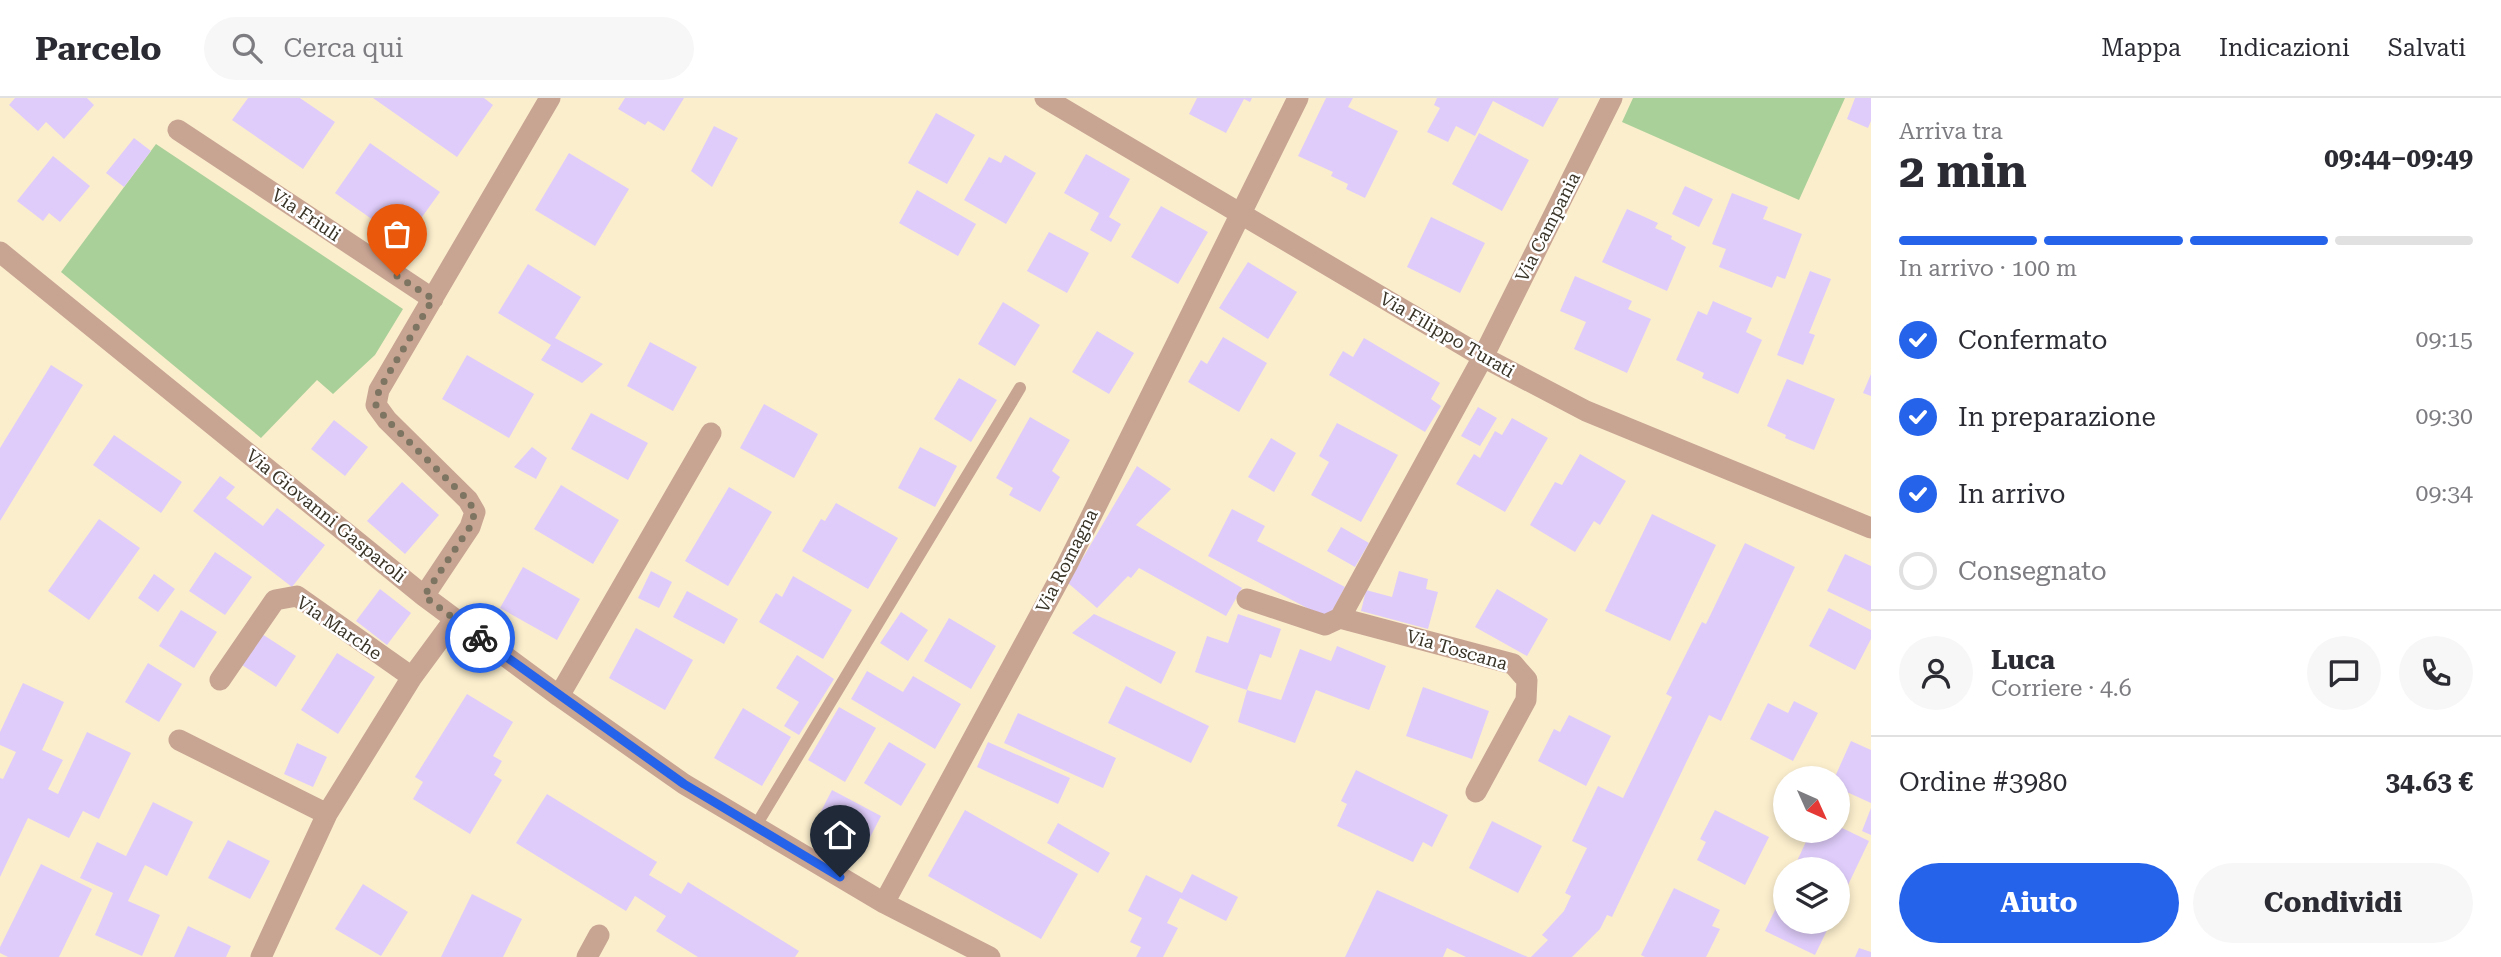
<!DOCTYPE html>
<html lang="it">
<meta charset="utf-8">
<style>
:root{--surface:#fff;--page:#f7f7f7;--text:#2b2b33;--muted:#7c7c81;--line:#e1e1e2;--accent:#2563eb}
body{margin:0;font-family:"Roboto Serif",serif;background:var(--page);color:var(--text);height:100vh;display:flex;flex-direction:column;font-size:26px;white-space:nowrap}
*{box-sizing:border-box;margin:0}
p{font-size:23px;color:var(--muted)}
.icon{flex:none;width:38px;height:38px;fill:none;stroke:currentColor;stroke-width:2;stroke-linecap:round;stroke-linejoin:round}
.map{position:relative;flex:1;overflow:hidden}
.side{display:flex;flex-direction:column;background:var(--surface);width:630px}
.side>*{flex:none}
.needle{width:46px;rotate:135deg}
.fabs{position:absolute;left:1773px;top:668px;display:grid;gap:14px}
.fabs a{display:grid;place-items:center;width:77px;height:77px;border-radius:50%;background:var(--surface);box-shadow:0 4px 10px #0003;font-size:35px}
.pin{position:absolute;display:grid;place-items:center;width:60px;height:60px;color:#fff;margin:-72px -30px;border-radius:50% 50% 50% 0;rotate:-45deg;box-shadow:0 0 7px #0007}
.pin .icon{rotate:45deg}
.courier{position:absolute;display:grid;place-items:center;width:70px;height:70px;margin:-35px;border:5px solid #2563eb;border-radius:50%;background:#fff;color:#222;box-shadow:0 2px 9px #0007}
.summary em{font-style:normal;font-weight:700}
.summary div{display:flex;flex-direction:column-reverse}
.summary{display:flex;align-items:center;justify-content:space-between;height:119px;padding:0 28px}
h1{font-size:46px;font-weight:700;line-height:52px}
.bar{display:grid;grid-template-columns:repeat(4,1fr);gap:10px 7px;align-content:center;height:84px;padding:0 28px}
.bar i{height:9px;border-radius:5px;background:var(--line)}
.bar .on{background:var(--accent)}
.bar p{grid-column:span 4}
.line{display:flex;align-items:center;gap:18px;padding:0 28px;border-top:2px solid var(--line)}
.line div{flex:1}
.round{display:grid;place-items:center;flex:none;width:74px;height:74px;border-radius:37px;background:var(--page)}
ol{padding:0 28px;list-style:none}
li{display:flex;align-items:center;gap:21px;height:77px}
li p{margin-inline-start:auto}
li .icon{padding:7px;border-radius:50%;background:var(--accent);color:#fff;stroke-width:4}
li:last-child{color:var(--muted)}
li i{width:38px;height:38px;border:4px solid var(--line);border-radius:50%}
.button{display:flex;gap:14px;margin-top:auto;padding:14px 28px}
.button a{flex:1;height:80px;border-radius:42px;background:var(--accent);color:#fff;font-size:28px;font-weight:700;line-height:80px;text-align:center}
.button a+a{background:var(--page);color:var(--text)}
header{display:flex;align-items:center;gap:42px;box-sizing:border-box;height:98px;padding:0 35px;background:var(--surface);border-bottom:2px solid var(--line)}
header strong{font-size:33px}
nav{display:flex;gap:38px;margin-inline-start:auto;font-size:24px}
.search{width:490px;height:63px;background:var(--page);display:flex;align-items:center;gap:18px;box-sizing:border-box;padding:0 24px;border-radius:38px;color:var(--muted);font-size:26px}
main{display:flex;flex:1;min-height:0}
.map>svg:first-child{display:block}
.green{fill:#aad099}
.building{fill:#dfccfa}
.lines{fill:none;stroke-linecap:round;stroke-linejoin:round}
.lane{stroke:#c8a493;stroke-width:12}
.street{stroke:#c8a493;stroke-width:21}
.done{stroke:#7d7561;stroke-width:7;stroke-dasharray:0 12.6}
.route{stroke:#2563eb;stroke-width:9}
.labels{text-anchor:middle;stroke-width:5;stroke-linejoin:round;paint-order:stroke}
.street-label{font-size:18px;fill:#393427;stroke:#fff}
</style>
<header>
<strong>Parcelo</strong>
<div class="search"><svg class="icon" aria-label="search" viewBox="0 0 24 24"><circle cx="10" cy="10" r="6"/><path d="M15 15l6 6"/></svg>Cerca qui</div>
<nav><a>Mappa</a><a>Indicazioni</a><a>Salvati</a></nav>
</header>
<main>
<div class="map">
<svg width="1871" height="859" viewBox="0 0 1871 859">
<rect width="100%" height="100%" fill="#fbeecd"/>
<path class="green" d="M 1633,0 L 1845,0 L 1799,102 L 1622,24 Z
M 156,46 L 403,211 L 375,257 L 333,296 L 317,282 L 261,340 L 61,174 Z"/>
<path class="building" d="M 15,0 L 87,0 L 94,7 L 64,41 L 46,24 L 38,33 L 9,7 Z
M 248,0 L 300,0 L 335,24 L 303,71 L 232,22 Z
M 373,0 L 484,0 L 493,7 L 457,59 Z
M 625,0 L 684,0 L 664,33 L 648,23 L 645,27 L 618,11 Z
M 1197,0 L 1252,0 L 1250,4 L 1244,1 L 1226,35 L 1189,16 Z
M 1326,0 L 1353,0 L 1348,9 L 1398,33 L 1365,100 L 1346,91 L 1348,86 L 1331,78 L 1333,74 L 1298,58 Z
M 1437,0 L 1559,0 L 1543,29 L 1493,3 L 1475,38 L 1456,28 L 1448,44 L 1427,34 L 1440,10 L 1434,7 Z
M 1855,0 L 1871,0 L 1871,23 L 1868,30 L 1847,21 Z
M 936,15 L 975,37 L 947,86 L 908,65 Z
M 714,28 L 738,40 L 712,89 L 691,73 Z
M 1479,35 L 1529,62 L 1502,113 L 1452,86 Z
M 134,40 L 151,53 L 124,89 L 106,75 Z
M 370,45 L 440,94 L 404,144 L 335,95 Z
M 569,55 L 629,91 L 595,148 L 535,112 Z
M 1086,56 L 1130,81 L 1109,119 L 1121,126 L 1111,144 L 1090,132 L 1099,115 L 1064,95 Z
M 1005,57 L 1036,75 L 1006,126 L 964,102 L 989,59 L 1001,65 Z
M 53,58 L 90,88 L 60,124 L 49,115 L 43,123 L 17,103 Z
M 1685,88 L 1713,101 L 1699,129 L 1672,116 Z
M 917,92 L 976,126 L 958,158 L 899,125 Z
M 1732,95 L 1768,109 L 1763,121 L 1802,136 L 1785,181 L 1777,178 L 1772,190 L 1719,169 L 1726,151 L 1712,146 Z
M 1161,108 L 1208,134 L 1178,186 L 1131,159 Z
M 1627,111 L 1658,125 L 1655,130 L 1672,138 L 1671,141 L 1686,149 L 1667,193 L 1602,164 Z
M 1431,119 L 1485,145 L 1460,195 L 1407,169 Z
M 1049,134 L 1089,155 L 1067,195 L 1027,173 Z
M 1248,164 L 1297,194 L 1268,241 L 1219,210 Z
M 528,166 L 581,199 L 555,240 L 603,266 L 582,285 L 541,262 L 551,247 L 498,215 Z
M 1810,173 L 1831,181 L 1809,235 L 1815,237 L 1803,267 L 1777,257 Z
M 1575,178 L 1632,203 L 1628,211 L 1651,221 L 1627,275 L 1574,251 L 1586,224 L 1560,213 Z
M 1713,203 L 1752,220 L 1746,234 L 1762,242 L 1738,296 L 1702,280 L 1704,275 L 1676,262 L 1698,213 L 1707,217 Z
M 1003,204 L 1040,227 L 1015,268 L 978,246 Z
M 1097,233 L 1134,255 L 1109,296 L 1072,274 Z
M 1223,239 L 1267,265 L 1239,314 L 1188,284 L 1201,262 L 1207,266 Z
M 1364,240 L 1440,285 L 1431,301 L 1441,308 L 1425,334 L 1329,277 L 1343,253 L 1353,259 Z
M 650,244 L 697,269 L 673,313 L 627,288 Z
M 467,257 L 534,296 L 509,340 L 442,301 Z
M 51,267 L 83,287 L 0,423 L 0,350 Z
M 1871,276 L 1871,298 L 1863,295 Z
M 959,280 L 997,302 L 971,344 L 934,321 Z
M 1787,281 L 1835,301 L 1814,352 L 1785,340 L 1786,337 L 1767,328 Z
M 764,306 L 818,336 L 794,380 L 740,350 Z
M 1478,309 L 1497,320 L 1480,348 L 1461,338 Z
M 591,315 L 648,345 L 628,382 L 571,351 Z
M 1030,319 L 1070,342 L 1052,373 L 1060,379 L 1040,414 L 1009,397 L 1013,390 L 996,380 Z
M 1512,320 L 1548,340 L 1505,414 L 1456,386 L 1474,356 L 1480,360 L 1495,333 L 1502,337 Z
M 334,322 L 368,349 L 345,378 L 311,351 Z
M 1337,325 L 1398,357 L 1361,424 L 1311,397 L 1329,364 L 1319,358 Z
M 114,337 L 182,384 L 161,415 L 93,367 Z
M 1271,340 L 1296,355 L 1274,394 L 1248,379 Z
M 532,349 L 547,360 L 536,381 L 514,369 Z
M 920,349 L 957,368 L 935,409 L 898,390 Z
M 1580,356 L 1626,383 L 1600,427 L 1594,423 L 1575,454 L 1530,427 L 1555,384 L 1562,387 Z
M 1137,368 L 1171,391 L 1136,427 L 1242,490 L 1226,518 L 1139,470 L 1131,480 L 1128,478 L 1097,510 L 1068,485 Z
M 220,378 L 235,389 L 226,400 L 263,428 L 277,410 L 325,447 L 292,489 L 193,413 Z
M 402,384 L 439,417 L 405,456 L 367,423 Z
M 561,387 L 619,422 L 593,466 L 534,431 Z
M 729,389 L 772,414 L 728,488 L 685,463 Z
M 836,405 L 898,440 L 868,491 L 802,453 L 821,421 L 825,423 Z
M 1232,411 L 1265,428 L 1257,443 L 1345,489 L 1328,521 L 1208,458 Z
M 1652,416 L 1716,447 L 1670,543 L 1605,513 Z
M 99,421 L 140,450 L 89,522 L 48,493 Z
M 1341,429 L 1369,445 L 1355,469 L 1327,453 Z
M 1745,445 L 1795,469 L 1721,623 L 1709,617 L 1612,819 L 1607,817 L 1600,831 L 1572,859 L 1531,859 L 1548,842 L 1542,837 L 1564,813 L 1571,798 L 1565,795 L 1587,750 L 1572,743 L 1598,688 L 1623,700 L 1672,599 L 1666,596 L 1702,524 L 1706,526 Z
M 215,454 L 252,479 L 225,517 L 189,493 Z
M 1845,456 L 1871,468 L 1871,514 L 1827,493 Z
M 523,469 L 580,501 L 557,542 L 500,510 Z
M 651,473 L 672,484 L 659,510 L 638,500 Z
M 1399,473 L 1428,481 L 1426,491 L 1438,494 L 1428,531 L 1361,513 L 1366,492 L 1392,499 Z
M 154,476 L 175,491 L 158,514 L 138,500 Z
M 793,478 L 852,512 L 823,561 L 759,524 L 776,495 L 782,499 Z
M 380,491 L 411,515 L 387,547 L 356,523 Z
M 1497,491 L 1548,521 L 1527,558 L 1475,529 Z
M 687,493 L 738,521 L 724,546 L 673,519 Z
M 1829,510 L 1871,532 L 1871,541 L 1855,572 L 1809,548 Z
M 181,512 L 217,534 L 194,570 L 159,548 Z
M 901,514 L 928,532 L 908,563 L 880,545 Z
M 1094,516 L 1176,554 L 1161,586 L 1072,535 Z
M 1238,516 L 1281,531 L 1271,560 L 1260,556 L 1247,592 L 1195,574 L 1207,538 L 1228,545 Z
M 949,520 L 996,548 L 971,591 L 924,563 Z
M 636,530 L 693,562 L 665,612 L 609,580 Z
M 262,536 L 296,558 L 276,589 L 242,567 Z
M 1337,548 L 1386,568 L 1369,612 L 1316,592 L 1295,645 L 1238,624 L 1247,592 L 1281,602 L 1300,551 L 1331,563 Z
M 337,555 L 375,579 L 338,636 L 301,612 Z
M 797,557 L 834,581 L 799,637 L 784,628 L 799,604 L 776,590 Z
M 148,565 L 182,586 L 159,624 L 125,604 Z
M 867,573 L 903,594 L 913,578 L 961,606 L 935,651 L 851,601 Z
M 23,585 L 64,604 L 42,652 L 63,662 L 48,691 L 58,696 L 87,634 L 131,655 L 99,721 L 83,713 L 69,740 L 28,720 L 0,779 L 0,680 L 3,681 L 16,654 L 0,647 L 0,634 Z
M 1126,588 L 1209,628 L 1191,665 L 1108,625 Z
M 1423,589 L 1489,613 L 1472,661 L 1406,638 Z
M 467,596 L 513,624 L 493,658 L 502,663 L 494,677 L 502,682 L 470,736 L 413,701 L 423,684 L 415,679 Z
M 1794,603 L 1818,615 L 1793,663 L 1750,641 L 1768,605 L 1788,615 Z
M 839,609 L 876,630 L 845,684 L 808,662 Z
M 743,610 L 791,639 L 762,688 L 714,660 Z
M 1018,615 L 1116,660 L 1103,690 L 1004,645 Z
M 1569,617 L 1611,638 L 1586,688 L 1538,663 L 1554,631 L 1560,634 Z
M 1851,643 L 1871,652 L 1871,705 L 1838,690 L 1838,681 L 1834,681 Z
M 889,644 L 926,666 L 901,708 L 864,685 Z
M 988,644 L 1070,680 L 1058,706 L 977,669 Z
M 297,645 L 327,659 L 313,689 L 284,676 Z
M 1356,672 L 1448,717 L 1432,749 L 1423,744 L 1413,764 L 1337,728 L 1347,706 L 1341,703 Z
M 832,692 L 881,718 L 862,755 L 813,729 Z
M 547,696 L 657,764 L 649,777 L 681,796 L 688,784 L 799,853 L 795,859 L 698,859 L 656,833 L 666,818 L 635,798 L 626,813 L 516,745 Z
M 153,704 L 193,724 L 167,778 L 145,767 L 128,803 L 160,817 L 142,858 L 95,837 L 113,795 L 80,780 L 97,744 L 126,758 Z
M 1871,710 L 1871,737 L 1862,733 Z
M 965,712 L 1078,776 L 1041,841 L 928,778 Z
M 1715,712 L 1769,739 L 1745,787 L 1697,762 L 1706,744 L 1700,741 Z
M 1492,723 L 1542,748 L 1518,795 L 1469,770 Z
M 1058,725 L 1110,755 L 1098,775 L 1047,745 Z
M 1838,728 L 1869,743 L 1848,787 L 1838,782 L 1838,772 L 1816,772 L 1797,763 L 1811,733 L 1838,733 Z
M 228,742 L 270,763 L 250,801 L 208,780 Z
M 41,766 L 92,791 L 59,859 L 8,859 L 0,855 L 0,849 Z
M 1192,776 L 1238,799 L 1226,823 L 1180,800 L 1167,825 L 1178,830 L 1163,859 L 1136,859 L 1141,849 L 1130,844 L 1142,820 L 1128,813 L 1146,777 L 1182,795 Z
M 363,786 L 408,814 L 381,858 L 335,831 Z
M 1674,790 L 1720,812 L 1712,828 L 1720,831 L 1706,859 L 1645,859 L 1641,857 Z
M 1785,791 L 1785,824 L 1831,824 L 1815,857 L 1765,833 Z
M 1377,792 L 1457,828 L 1528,859 L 1466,859 L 1447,850 L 1443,859 L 1345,859 Z
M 472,796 L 522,821 L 503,859 L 441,859 Z
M 188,828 L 231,848 L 226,859 L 174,859 Z
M 1859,850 L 1871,854 L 1871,859 L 1855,859 Z"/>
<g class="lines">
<path class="lane" d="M 755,729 L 1020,290"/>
<path class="street" d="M 1045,0 L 1483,259 L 1586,313 L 1871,430
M 178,32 L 433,201
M 0,154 L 424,498 L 559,598 L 684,686 L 884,805 L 990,859
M 424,498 L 470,429 L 475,414 L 468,402 L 387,322 L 376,307 L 379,292 L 550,0
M 1247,501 L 1325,527 L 1340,520 L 1513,566 L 1527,582 L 1526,602 L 1476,694
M 1340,520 L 1483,259 L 1612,0
M 220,582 L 275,502 L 297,498 L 412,579
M 559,598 L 711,335
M 179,642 L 327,716
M 884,805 L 1067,467 L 1298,0
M 261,859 L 327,716 L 412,579 L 454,522
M 587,859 L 599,837"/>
</g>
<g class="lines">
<path class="done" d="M 397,178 L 433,201 L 379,292 L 376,307 L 387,322 L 468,402 L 475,414 L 470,429 L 424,498 L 480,540"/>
<path class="route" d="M 480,540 L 684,686 L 840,779"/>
</g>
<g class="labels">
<g class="street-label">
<text transform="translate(306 117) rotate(34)" y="6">Via Friuli</text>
<text transform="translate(1548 129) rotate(-63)" y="6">Via Campania</text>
<text transform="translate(1447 237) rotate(30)" y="6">Via Filippo Turati</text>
<text transform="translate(326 418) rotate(39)" y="6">Via Giovanni Gasparoli</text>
<text transform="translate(1067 463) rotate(-63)" y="6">Via Romagna</text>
<text transform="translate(339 530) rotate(34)" y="6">Via Marche</text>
<text transform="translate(1457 552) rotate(16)" y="6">Via Toscana</text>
</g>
</g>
</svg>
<div class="fabs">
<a><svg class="needle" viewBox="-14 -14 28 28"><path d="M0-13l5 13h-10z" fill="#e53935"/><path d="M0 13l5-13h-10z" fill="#7c7c81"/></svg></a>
<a><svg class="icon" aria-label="layers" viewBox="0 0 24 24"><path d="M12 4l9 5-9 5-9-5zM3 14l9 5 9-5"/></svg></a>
</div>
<div class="pin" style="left:397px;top:178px;background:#ea580c"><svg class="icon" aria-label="bag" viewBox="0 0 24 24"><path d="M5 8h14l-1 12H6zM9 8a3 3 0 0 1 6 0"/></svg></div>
<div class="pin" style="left:840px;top:779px;background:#1f2937"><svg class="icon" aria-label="home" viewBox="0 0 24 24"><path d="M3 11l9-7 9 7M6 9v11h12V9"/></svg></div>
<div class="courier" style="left:480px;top:540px"><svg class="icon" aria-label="bike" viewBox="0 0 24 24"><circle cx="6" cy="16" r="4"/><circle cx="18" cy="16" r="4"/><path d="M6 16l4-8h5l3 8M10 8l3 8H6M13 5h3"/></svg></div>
</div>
<section class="side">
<div class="summary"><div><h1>2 min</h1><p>Arriva tra</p></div><em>09:44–09:49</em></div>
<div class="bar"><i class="on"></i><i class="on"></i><i class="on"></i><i></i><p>In arrivo · 100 m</p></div>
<ol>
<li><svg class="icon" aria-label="check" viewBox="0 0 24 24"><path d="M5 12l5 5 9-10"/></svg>Confermato<p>09:15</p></li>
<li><svg class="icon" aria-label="check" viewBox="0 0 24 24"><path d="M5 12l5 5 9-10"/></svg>In preparazione<p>09:30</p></li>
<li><svg class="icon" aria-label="check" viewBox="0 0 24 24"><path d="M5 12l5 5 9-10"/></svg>In arrivo<p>09:34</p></li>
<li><i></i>Consegnato</li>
</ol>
<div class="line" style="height:126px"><a class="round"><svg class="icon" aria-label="person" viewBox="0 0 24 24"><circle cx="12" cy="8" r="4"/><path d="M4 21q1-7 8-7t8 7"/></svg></a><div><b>Luca</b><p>Corriere · 4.6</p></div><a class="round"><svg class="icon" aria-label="chat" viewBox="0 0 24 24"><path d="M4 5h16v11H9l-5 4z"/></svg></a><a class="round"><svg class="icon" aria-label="phone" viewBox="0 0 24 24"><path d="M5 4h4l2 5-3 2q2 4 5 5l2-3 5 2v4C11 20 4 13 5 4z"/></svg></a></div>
<div class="line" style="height:91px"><div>Ordine #3980</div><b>34.63 €</b></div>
<div class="button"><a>Aiuto</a><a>Condividi</a></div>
</section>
</main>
